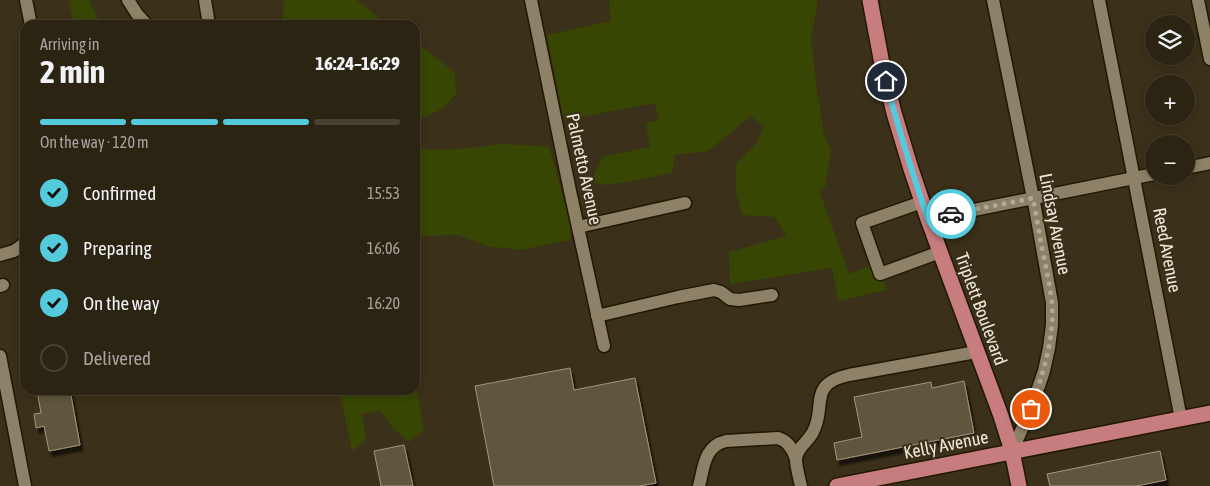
<!DOCTYPE html>
<meta charset="utf-8">
<style>
:root{--surface:#2c2413;--page:#383021;--text:#f1f3f6;--muted:#a6a4a0;--line:#484133;--accent:#54cadd}
body{margin:0;font-family:"Asap Condensed",sans-serif;background:var(--page);color:var(--text);height:100vh;display:flex;flex-direction:column;font-size:19px;white-space:nowrap}
*{box-sizing:border-box;margin:0}
p{font-size:16px;color:var(--muted)}
.icon{flex:none;width:28px;height:28px;fill:none;stroke:currentColor;stroke-width:2;stroke-linecap:round;stroke-linejoin:round}
.map{position:relative;flex:1;overflow:hidden}
.panel{position:absolute;left:20px;top:20px;width:400px;height:375px;display:flex;flex-direction:column;background:var(--surface);border-radius:15px;box-shadow:0 2px 8px #0003,0 0 0 1px var(--line)}
.panel>*{flex:none}
.fabs{position:absolute;left:1145px;top:15px;display:grid;gap:10px}
.fabs a{display:grid;place-items:center;width:50px;height:50px;border-radius:50%;background:var(--surface);box-shadow:0 2px 8px #0003,0 0 0 1px var(--line);font-size:25px}
.pin{position:absolute;display:grid;place-items:center;width:42px;height:42px;color:#fff;margin:-21px;border:2px solid #fff;border-radius:50%;box-shadow:0 1px 5px #0007}
.courier{position:absolute;display:grid;place-items:center;width:50px;height:50px;margin:-25px;border:4px solid #54cadd;border-radius:50%;background:#fff;color:#222;box-shadow:0 1px 6px #0007}
.head em{font-style:normal;font-weight:700}
.head div{display:flex;flex-direction:column-reverse}
.head{display:flex;align-items:center;justify-content:space-between;height:85px;padding:0 20px}
h1{font-size:32px;font-weight:700;line-height:38px}
.bar{display:grid;grid-template-columns:repeat(4,1fr);gap:8px 5px;align-content:center;height:60px;padding:0 20px}
.bar i{height:6px;border-radius:4px;background:var(--line)}
.bar .active{background:var(--accent)}
.bar p{grid-column:span 4}
ol{padding:0 20px;list-style:none}
li{display:flex;align-items:center;gap:15px;height:55px}
li p{margin-inline-start:auto}
li .icon{padding:5px;border-radius:50%;background:var(--accent);color:#111;stroke-width:4}
li:last-child{color:var(--muted)}
li i{width:28px;height:28px;border:2px solid var(--line);border-radius:50%}
.map>svg:first-child{display:block}
.green{fill:#384603}
.building{fill:#61563d;stroke:#a2957b;filter:url(#shadow)}
.lines{fill:none;stroke-linecap:round;stroke-linejoin:round}
.minor-casing{stroke:#221802;stroke-width:15}
.major-casing{stroke:#221802;stroke-width:18}
.minor{stroke:#8d8167;stroke-width:12}
.major{stroke:#c77c7d;stroke-width:15}
.done{stroke:#b1a897;stroke-width:5;stroke-dasharray:0 9}
.route{stroke:#54cadd;stroke-width:6}
.labels{text-anchor:middle;stroke-width:4;stroke-linejoin:round;paint-order:stroke}
.street-label{font-size:18px;fill:#f0e9db;stroke:#3b3019}
</style>
<div class="map">
<svg width="1210" height="486" viewBox="0 0 1210 486">
<defs>
<filter id="shadow"><feDropShadow dx="3" dy="5.5" stdDeviation="1" flood-color="#0009"/></filter>
</defs>
<rect width="100%" height="100%" fill="#3b3019"/>
<path class="green" d="M 69,0 L 89,0 L 101,25 L 74,25 Z
M 285,0 L 357,0 L 387,25 L 284,25 L 282,17 Z
M 609,0 L 818,0 L 811,39 L 817,90 L 824,134 L 831,150 L 825,187 L 819,190 L 849,274 L 880,262 L 886,290 L 838,301 L 832,268 L 730,284 L 729,252 L 787,236 L 774,217 L 742,215 L 736,192 L 736,164 L 756,144 L 764,126 L 751,116 L 708,151 L 675,155 L 672,173 L 627,182 L 603,185 L 591,181 L 602,157 L 650,147 L 646,123 L 659,120 L 655,103 L 564,120 L 547,35 L 611,21 Z
M 415,41 L 455,73 L 456,94 L 442,109 L 415,121 Z
M 503,144 L 549,147 L 571,225 L 570,240 L 520,250 L 487,246 L 459,235 L 415,236 L 415,147 C 439,153 478,147 503,144 Z
M 415,389 L 417,390 L 424,430 L 409,442 L 394,429 L 379,410 L 362,414 L 366,440 L 352,451 L 339,390 L 358,390 L 361,394 L 382,390 Z"/>
<path class="building" d="M 570,368 L 574,390 L 635,378 L 656,483 L 639,486 L 494,486 L 475,386 Z
M 964,381 L 974,433 L 837,460 L 834,443 L 862,437 L 854,397 L 931,382 L 932,388 Z
M 43,390 L 70,390 L 80,445 L 49,451 L 44,426 L 36,428 L 34,414 L 41,413 L 37,391 Z
M 404,445 L 413,486 L 381,486 L 374,451 Z
M 1160,451 L 1166,480 L 1136,486 L 1050,486 L 1047,474 Z"/>
<g class="lines">
<g class="minor-casing">
<path id="minor" d="M 26,0 L 31,25
M 128,0 L 137,14 L 147,25
M 205,0 L 209,25
M 531,0 L 570,191 L 604,346
M 993,0 L 1035,208 L 1052,303 L 1052,325 L 1049,348 L 1044,371 L 1031,409 L 1012,451
M 1099,0 L 1181,419
M 1198,0 L 1210,59
M 1186,168 L 1210,163
M 922,202 L 862,223 L 880,274 L 940,252
M 929,222 L 949,215 L 1154,174
M 578,227 L 685,203
M 0,255 L 14,251 L 25,243
M 0,286 L 3,285
M 597,316 L 678,297 L 714,290 L 721,292 L 730,299 L 739,300 L 772,295
M 0,356 L 25,486
M 699,486 C 704,467 704,446 726,441 L 778,438 C 788,441 793,449 796,459
M 801,486 C 799,477 796,467 796,459 C 797,447 808,442 813,432 C 827,406 807,384 849,375 L 976,352"/>
</g>
<g class="major-casing">
<path id="major" d="M 870,0 L 882,64 L 894,113 L 911,169 L 929,222 L 1001,416 L 1012,451 L 1019,486
M 837,486 L 1210,413"/>
</g>
<use href="#minor" class="minor"/>
<use href="#major" class="major"/>
</g>
<g class="lines">
<path class="done" d="M 951,214 L 1033,198 C 1037,221 1041,244 1046,267 C 1049,285 1054,304 1052,324 C 1050,353 1040,381 1031,409"/>
<path class="route" d="M 886,81 C 898,128 913,175 929,222 L 938,218 L 951,214"/>
</g>
<g class="labels">
<g class="street-label">
<text transform="translate(584 169) rotate(78)" y="6">Palmetto Avenue</text>
<text transform="translate(1055 224) rotate(79)" y="6">Lindsay Avenue</text>
<text transform="translate(1167 250) rotate(79)" y="6">Reed Avenue</text>
<text transform="translate(981 309) rotate(70)" y="6">Triplett Boulevard</text>
<text transform="translate(946 445) rotate(-11)" y="6">Kelly Avenue</text>
</g>
</g>
</svg>
<div class="fabs">
<a><svg class="icon" aria-label="layers" viewBox="0 0 24 24"><path d="M12 4l9 5-9 5-9-5zM3 14l9 5 9-5"/></svg></a>
<a>+</a>
<a>−</a>
</div>
<div class="pin" style="left:1031px;top:409px;background:#ea580c"><svg class="icon" aria-label="bag" viewBox="0 0 24 24"><path d="M5 8h14l-1 12H6zM9 8a3 3 0 0 1 6 0"/></svg></div>
<div class="pin" style="left:886px;top:81px;background:#1f2937"><svg class="icon" aria-label="home" viewBox="0 0 24 24"><path d="M3 11l9-7 9 7M6 9v11h12V9"/></svg></div>
<div class="courier" style="left:951px;top:214px"><svg class="icon" aria-label="car" viewBox="0 0 24 24"><path d="M5 17H2v-5l4-1 3-4h7l3 4 3 1v5h-3M9 17h6M6 11h13"/><circle cx="7" cy="17" r="2"/><circle cx="17" cy="17" r="2"/></svg></div>
<section class="panel">
<div class="head"><div><h1>2 min</h1><p>Arriving in</p></div><em>16:24–16:29</em></div>
<div class="bar"><i class="active"></i><i class="active"></i><i class="active"></i><i></i><p>On the way · 120 m</p></div>
<ol>
<li><svg class="icon" aria-label="check" viewBox="0 0 24 24"><path d="M5 12l5 5 9-10"/></svg>Confirmed<p>15:53</p></li>
<li><svg class="icon" aria-label="check" viewBox="0 0 24 24"><path d="M5 12l5 5 9-10"/></svg>Preparing<p>16:06</p></li>
<li><svg class="icon" aria-label="check" viewBox="0 0 24 24"><path d="M5 12l5 5 9-10"/></svg>On the way<p>16:20</p></li>
<li><i></i>Delivered</li>
</ol>
</section>
</div>
